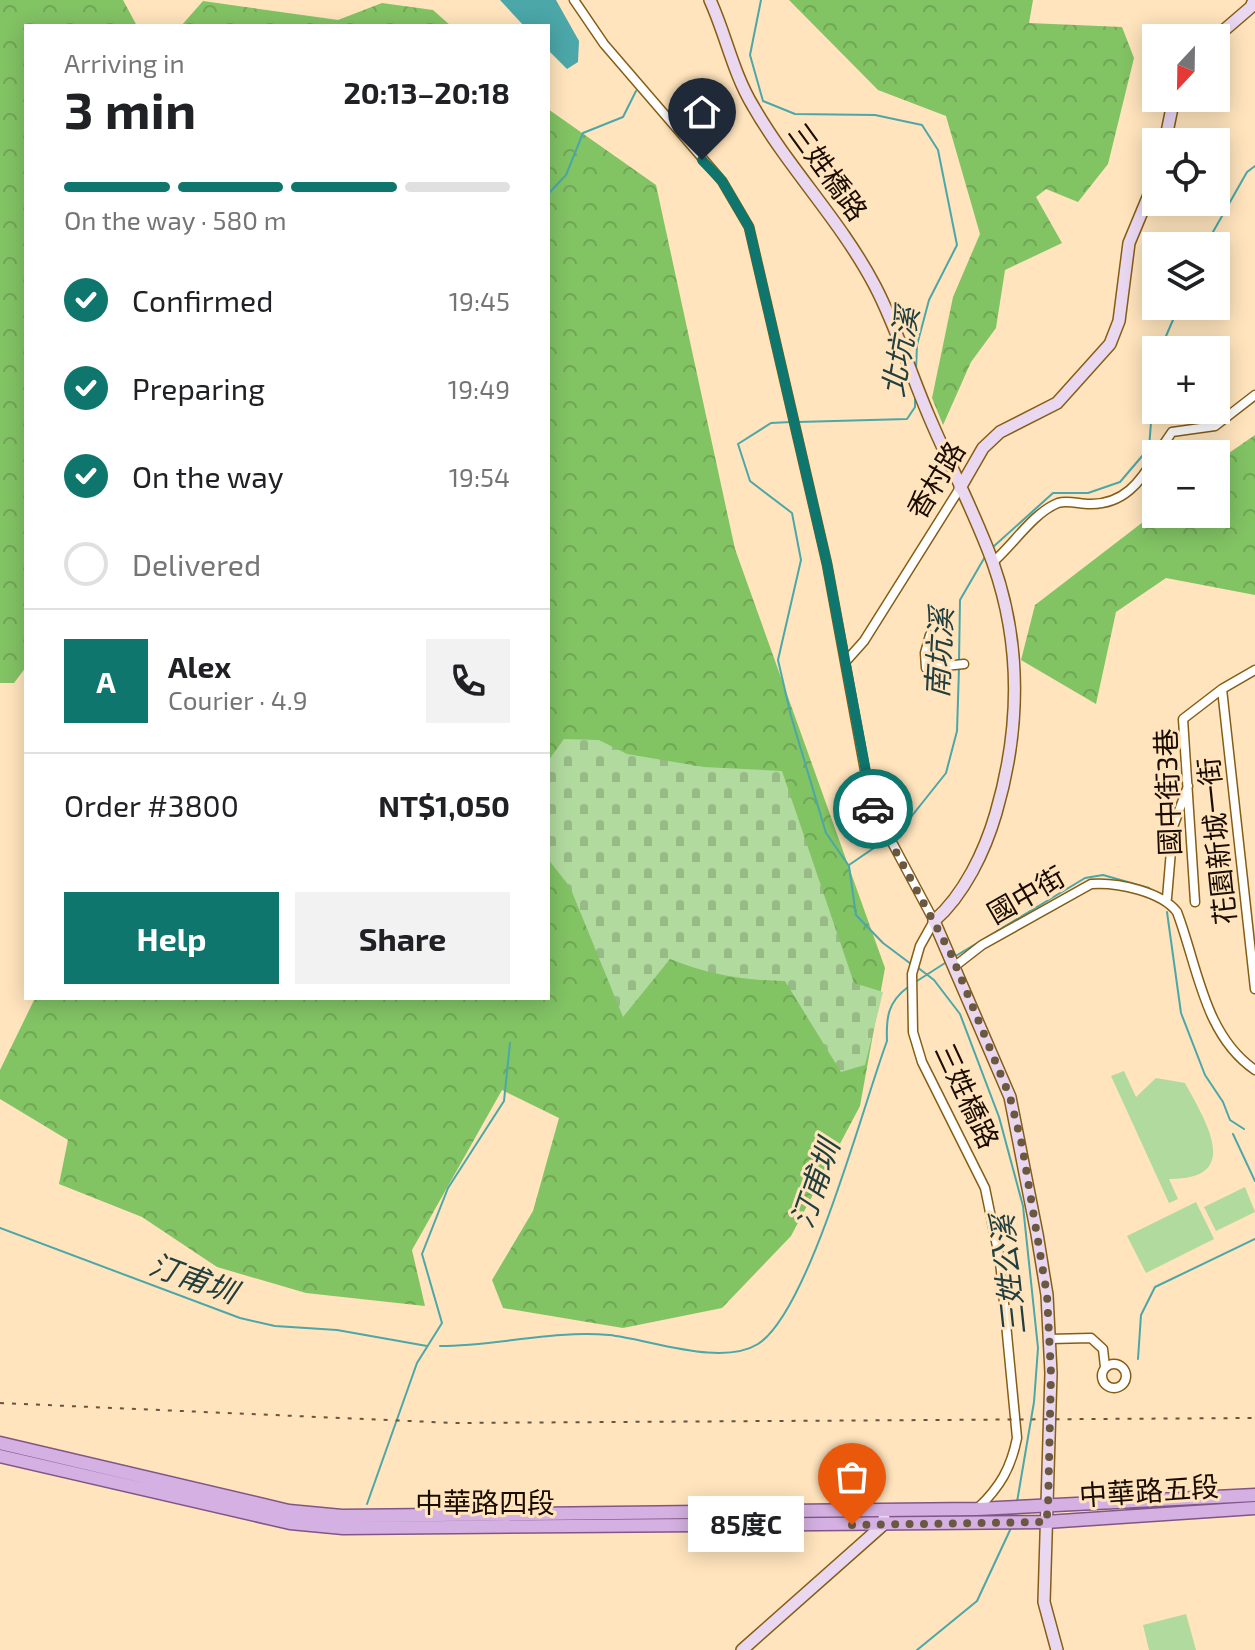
<!DOCTYPE html>
<meta charset="utf-8">
<style>
:root{--surface:#fff;--page:#f2f2f2;--text:#202124;--muted:#757577;--line:#e0e0e0;--accent:#0f766e}
body{margin:0;font-family:"Exo 2","Noto Sans TC",sans-serif;background:var(--page);color:var(--text);height:100vh;display:flex;flex-direction:column;font-size:30px;white-space:nowrap}
*{box-sizing:border-box;margin:0}
p{font-size:26px;color:var(--muted)}
.icon{flex:none;width:44px;height:44px;fill:none;stroke:currentColor;stroke-width:2;stroke-linecap:round;stroke-linejoin:round}
.map{position:relative;flex:1;overflow:hidden}
.drawer{position:absolute;left:24px;top:24px;width:526px;height:976px;display:flex;flex-direction:column;background:var(--surface);border-radius:0px;box-shadow:0 4px 20px #0003}
.drawer>*{flex:none}
.needle{width:52px;rotate:202deg}
.tools{position:absolute;left:1142px;top:24px;display:grid;gap:16px}
.tools a{display:grid;place-items:center;width:88px;height:88px;border-radius:0px;background:var(--surface);box-shadow:0 4px 20px #0003;font-size:40px}
.pin{position:absolute;display:grid;place-items:center;width:68px;height:68px;color:#fff;margin:-82px -34px;border-radius:50% 50% 50% 0;rotate:-45deg;box-shadow:0 0 8px #0007}
.pin .icon{rotate:45deg}
.courier{position:absolute;display:grid;place-items:center;width:80px;height:80px;margin:-40px;border:6px solid #0f766e;border-radius:50%;background:#fff;color:#222;box-shadow:0 2px 10px #0007}
.bubble{position:absolute;height:56px;border-radius:0px;background:var(--surface);box-shadow:0 4px 20px #0003;font-size:26px;font-weight:700;line-height:56px;text-align:center}
.overview em{font-style:normal;font-weight:700}
.overview div{display:flex;flex-direction:column-reverse}
.overview{display:flex;align-items:center;justify-content:space-between;height:136px;padding:0 40px}
h1{font-size:52px;font-weight:700;line-height:60px}
.bar{display:grid;grid-template-columns:repeat(4,1fr);gap:12px 8px;align-content:center;height:96px;padding:0 40px}
.bar i{height:10px;border-radius:6px;background:var(--line)}
.bar .active{background:var(--accent)}
.bar p{grid-column:span 4}
.line{display:flex;align-items:center;gap:20px;padding:0 40px;border-top:2px solid var(--line)}
.line div{flex:1}
.round{display:grid;place-items:center;flex:none;width:84px;height:84px;border-radius:0px;background:var(--page)}
ol{padding:0 40px;list-style:none}
li{display:flex;align-items:center;gap:24px;height:88px}
li p{margin-inline-start:auto}
li .icon{padding:8px;border-radius:50%;background:var(--accent);color:#fff;stroke-width:4}
li:last-child{color:var(--muted)}
li i{width:44px;height:44px;border:4px solid var(--line);border-radius:50%}
.cta{display:flex;gap:16px;margin-top:auto;padding:16px 40px}
.cta a{flex:1;height:92px;border-radius:0px;background:var(--accent);color:#fff;font-size:32px;font-weight:700;line-height:92px;text-align:center}
.cta a+a{background:var(--page);color:var(--text)}
.map>svg:first-child{display:block}
.green{fill:#b1da9f}
.forest{fill:url(#forest-crowns)}
.cemetery{fill:url(#cemetery-stones)}
.water{fill:#4ba7a8}
.lines{fill:none;stroke-linecap:round;stroke-linejoin:round}
.stream{stroke:#4ba7a8;stroke-width:2}
.street-casing{stroke:#865d15;stroke-width:11}
.secondary-casing{stroke:#865d15;stroke-width:14}
.primary-casing{stroke:#815686;stroke-width:15}
.street{stroke:#fff;stroke-width:8}
.secondary{stroke:#ead8f0;stroke-width:11}
.primary{stroke:#d4b1e2;stroke-width:12}
.rail{stroke:#66553f;stroke-width:2;stroke-dasharray:4 8;stroke-linecap:butt}
.done{stroke:#6a5842;stroke-width:8;stroke-dasharray:0 14.4}
.route{stroke:#0f766e;stroke-width:10}
.labels{text-anchor:middle;stroke-width:6;stroke-linejoin:round;paint-order:stroke}
.street-label{font-size:28px;fill:#1a0d00;stroke:#ffe4bd}
.water-label{font-size:30px;font-style:italic;fill:#223f40;stroke:#ffe4bd}
</style>
<div class="map">
<svg width="1255" height="1650" viewBox="0 0 1255 1650">
<defs>
<pattern id="forest-crowns" width="20" height="18" patternUnits="userSpaceOnUse" patternTransform="scale(2)"><rect width="20" height="18" fill="#82c364"/><path d="M2 6a3 3 0 1 1 6 0M12 15a3 3 0 1 1 6 0" fill="none" stroke="#70a655"/></pattern>
<pattern id="cemetery-stones" width="16" height="16" patternUnits="userSpaceOnUse" patternTransform="scale(2)"><rect width="16" height="16" fill="#b1da9f"/><path d="M2 7V4a2 2 0 0 1 4 0v3zM10 15v-3a2 2 0 0 1 4 0v3z" fill="#98ba87"/></pattern>
</defs>
<rect width="100%" height="100%" fill="#ffe4bd"/>
<path class="green" d="M 1124,1071 L 1136,1097 L 1156,1078 L 1185,1083 C 1205,1120 1244,1180 1169,1179 L 1178,1199 L 1169,1203 L 1111,1076 Z
M 1245,1187 L 1255,1212 L 1216,1231 L 1204,1207 Z
M 1196,1202 L 1214,1239 L 1146,1273 L 1127,1236 Z
M 1186,1614 L 1196,1650 L 1149,1650 L 1143,1625 Z"/>
<path class="forest" d="M 0,0 L 123,0 L 137,26 L 26,26 L 26,667 L 14,683 L 0,683 Z
M 789,0 L 1033,0 L 1029,23 L 1122,27 L 1134,58 L 1108,164 L 1078,202 L 1046,189 L 1036,197 L 1062,243 L 1005,270 L 996,328 L 971,362 L 943,425 L 932,398 L 953,297 L 980,234 L 946,116 L 878,90 Z
M 203,1 L 338,20 L 382,3 L 433,10 L 451,26 L 181,26 Z
M 548,109 L 656,185 L 735,549 L 885,968 L 860,1106 L 791,1236 L 722,1308 L 623,1328 L 503,1308 L 492,1280 L 533,1211 L 559,1118 L 502,1090 L 412,1250 L 425,1306 L 306,1293 L 217,1267 L 142,1217 L 59,1184 L 68,1140 L 0,1099 L 0,1070 L 35,998 L 548,998 Z
M 1255,435 L 1255,595 L 1166,578 L 1116,612 L 1096,704 L 1021,660 L 1035,605 L 1156,512 L 1216,514 L 1216,462 Z"/>
<path class="cemetery" d="M 564,739 L 599,740 L 627,754 L 704,767 L 782,771 L 854,983 L 883,992 L 865,1065 L 841,1072 L 785,981 C 740,980 711,975 670,959 L 623,1017 L 570,887 L 548,859 L 548,761 Z"/>
<path class="water" d="M 500,0 L 556,0 L 579,41 L 578,62 L 567,69 L 548,50 L 548,26 L 524,26 Z"/>
<g class="lines">
<path class="stream" d="M 761,0 L 750,55 L 763,101 L 795,114 L 875,115 L 922,125 L 938,150 L 957,245 L 929,300 L 917,345 L 916,370
M 548,194 L 566,175 L 583,133 L 623,117 L 636,91
M 1205,246 L 1247,172 L 1255,166
M 1160,350 L 1179,306
M 791,422 L 771,423 L 738,444 L 750,481 L 792,513 L 801,560 L 778,660 L 791,716 L 826,833 L 849,866 L 856,915 L 883,943 L 911,964
M 798,422 L 907,419 L 915,407 L 915,397
M 993,547 L 1053,493 L 1088,493 L 1120,482 L 1149,448 L 1156,359
M 959,661 L 960,600 L 986,555
M 892,835 L 903,827 L 946,773 L 957,731 L 959,668
M 849,865 L 887,839
M 1167,912 L 1181,1013 L 1205,1075 L 1223,1102 L 1230,1120 L 1244,1129
M 954,957 L 1085,878 L 1103,875 L 1149,888
M 917,967 L 934,980 L 960,1014 L 999,1117 L 1023,1206 L 1038,1348 L 1034,1402 L 1017,1502
M 917,981 L 945,963
M 1233,1134 L 1255,1181
M 0,1228 L 240,1318 L 275,1326 L 337,1330 L 427,1346
M 440,1346 C 496,1346 553,1330 609,1335 C 649,1339 721,1367 758,1344 C 809,1312 863,1105 887,1041 C 886,1017 888,1002 908,987
M 1138,1359 L 1141,1315 L 1155,1287 L 1255,1239
M 367,1504 L 417,1363 L 442,1323 L 422,1254 L 448,1188 L 504,1101 L 510,1043
M 917,1650 L 977,1601 L 1011,1528"/>
<g class="street-casing">
<path id="street" d="M 574,0 L 604,44 L 722,181 L 749,227 L 827,564 L 871,803 L 934,921 L 920,946 L 912,974 L 913,1032 L 922,1062 L 985,1188 L 1000,1261 L 1017,1438 C 1011,1468 1000,1487 978,1508
M 1157,454 L 1172,432 L 1215,426 L 1255,395
M 993,562 C 1013,545 1033,513 1058,503 C 1067,500 1080,504 1089,504 C 1123,505 1141,482 1156,455
M 930,635 L 925,653 L 926,668 L 964,664
M 847,660 L 864,641 L 960,488
M 1222,689 L 1255,989
M 1167,898 L 1173,827 L 1188,786
M 1195,902 L 1183,719 L 1222,689 L 1255,670
M 955,966 L 982,945 L 1091,884 C 1118,882 1162,892 1177,912 C 1198,967 1204,1035 1255,1070
M 1049,1339 L 1091,1338 L 1103,1349 L 1105,1367
M1102 1376a12 12 0 1 1 24 0a12 12 0 1 1-24 0Z"/>
</g>
<g class="secondary-casing">
<path id="secondary" d="M 710,0 C 726,35 733,73 753,106 C 789,169 841,221 875,286 C 896,326 910,372 928,414 C 949,464 975,513 993,563 C 1022,645 1020,731 996,813 C 985,851 964,895 934,921 L 1010,1097 L 1037,1234 L 1047,1295 L 1051,1373 L 1044,1602 L 1057,1650
M 1215,38 L 1251,7 L 1254,0
M 1165,142 L 1174,98
M 960,488 L 983,448 L 1000,432 L 1057,403 L 1110,344 L 1119,321 L 1129,243 L 1156,178
M 742,1650 L 883,1525 L 884,1518"/>
</g>
<g class="primary-casing">
<path id="primary" d="M 0,1443 L 289,1511 L 342,1516 L 977,1509 L 1255,1495
M 0,1456 L 290,1523 L 343,1528 L 1046,1522 L 1255,1508"/>
</g>
<use href="#street" class="street"/>
<use href="#secondary" class="secondary"/>
<use href="#primary" class="primary"/>
<path class="rail" d="M 0,1403 L 455,1423 L 1255,1418"/>
</g>
<g class="lines">
<path class="done" d="M 852,1525 L 1046,1522 L 1048,1508 L 1051,1373 L 1047,1295 L 1022,1145 L 1010,1097 L 951,954 L 873,809"/>
<path class="route" d="M 702,160 L 722,181 L 749,227 L 827,564 L 873,809"/>
</g>
<g class="labels">
<g class="street-label">
<text transform="translate(828 172) rotate(54)" y="10">三姓橋路</text>
<text transform="translate(936 480) rotate(-59)" y="10">香村路</text>
<text transform="translate(1168 792) rotate(-92)" y="10">國中街3巷</text>
<text transform="translate(1217 841) rotate(-96)" y="10">花園新城一街</text>
<text transform="translate(1026 895) rotate(-30)" y="10">國中街</text>
<text transform="translate(967 1096) rotate(65)" y="10">三姓橋路</text>
<text transform="translate(1149 1491) rotate(-4)" y="10">中華路五段</text>
<text x="485" y="1513">中華路四段</text>
</g>
<g class="water-label">
<text transform="translate(901 352) rotate(-80)" y="10">北坑溪</text>
<text transform="translate(940 653) rotate(-87)" y="10">南坑溪</text>
<text transform="translate(816 1184) rotate(-71)" y="10">汀甫圳</text>
<text transform="translate(1009 1275) rotate(-96)" y="10">三姓公溪</text>
<text transform="translate(193 1279) rotate(20)" y="10">汀甫圳</text>
</g>
</g>
</svg>
<div class="tools">
<a><svg class="needle" viewBox="-14 -14 28 28"><path d="M0-13l5 13h-10z" fill="#e53935"/><path d="M0 13l5-13h-10z" fill="#757577"/></svg></a>
<a><svg class="icon" aria-label="locate" viewBox="0 0 24 24"><circle cx="12" cy="12" r="6"/><path d="M12 2v4M12 18v4M2 12h4M18 12h4"/></svg></a>
<a><svg class="icon" aria-label="layers" viewBox="0 0 24 24"><path d="M12 4l9 5-9 5-9-5zM3 14l9 5 9-5"/></svg></a>
<a>+</a>
<a>−</a>
</div>
<div class="pin" style="left:852px;top:1525px;background:#ea580c"><svg class="icon" aria-label="bag" viewBox="0 0 24 24"><path d="M5 8h14l-1 12H6zM9 8a3 3 0 0 1 6 0"/></svg></div>
<div class="pin" style="left:702px;top:160px;background:#1f2937"><svg class="icon" aria-label="home" viewBox="0 0 24 24"><path d="M3 11l9-7 9 7M6 9v11h12V9"/></svg></div>
<div class="courier" style="left:873px;top:809px"><svg class="icon" aria-label="car" viewBox="0 0 24 24"><path d="M5 17H2v-5l4-1 3-4h7l3 4 3 1v5h-3M9 17h6M6 11h13"/><circle cx="7" cy="17" r="2"/><circle cx="17" cy="17" r="2"/></svg></div>
<div class="bubble" style="left:688px;top:1496px;width:116px">85度C</div>
<section class="drawer">
<div class="overview"><div><h1>3 min</h1><p>Arriving in</p></div><em>20:13–20:18</em></div>
<div class="bar"><i class="active"></i><i class="active"></i><i class="active"></i><i></i><p>On the way · 580 m</p></div>
<ol>
<li><svg class="icon" aria-label="check" viewBox="0 0 24 24"><path d="M5 12l5 5 9-10"/></svg>Confirmed<p>19:45</p></li>
<li><svg class="icon" aria-label="check" viewBox="0 0 24 24"><path d="M5 12l5 5 9-10"/></svg>Preparing<p>19:49</p></li>
<li><svg class="icon" aria-label="check" viewBox="0 0 24 24"><path d="M5 12l5 5 9-10"/></svg>On the way<p>19:54</p></li>
<li><i></i>Delivered</li>
</ol>
<div class="line" style="height:144px"><b class="round" style="background:var(--accent);color:#fff">A</b><div><b>Alex</b><p>Courier · 4.9</p></div><a class="round"><svg class="icon" aria-label="phone" viewBox="0 0 24 24"><path d="M5 4h4l2 5-3 2q2 4 5 5l2-3 5 2v4C11 20 4 13 5 4z"/></svg></a></div>
<div class="line" style="height:104px"><div>Order #3800</div><b>NT$1,050</b></div>
<div class="cta"><a>Help</a><a>Share</a></div>
</section>
</div>
